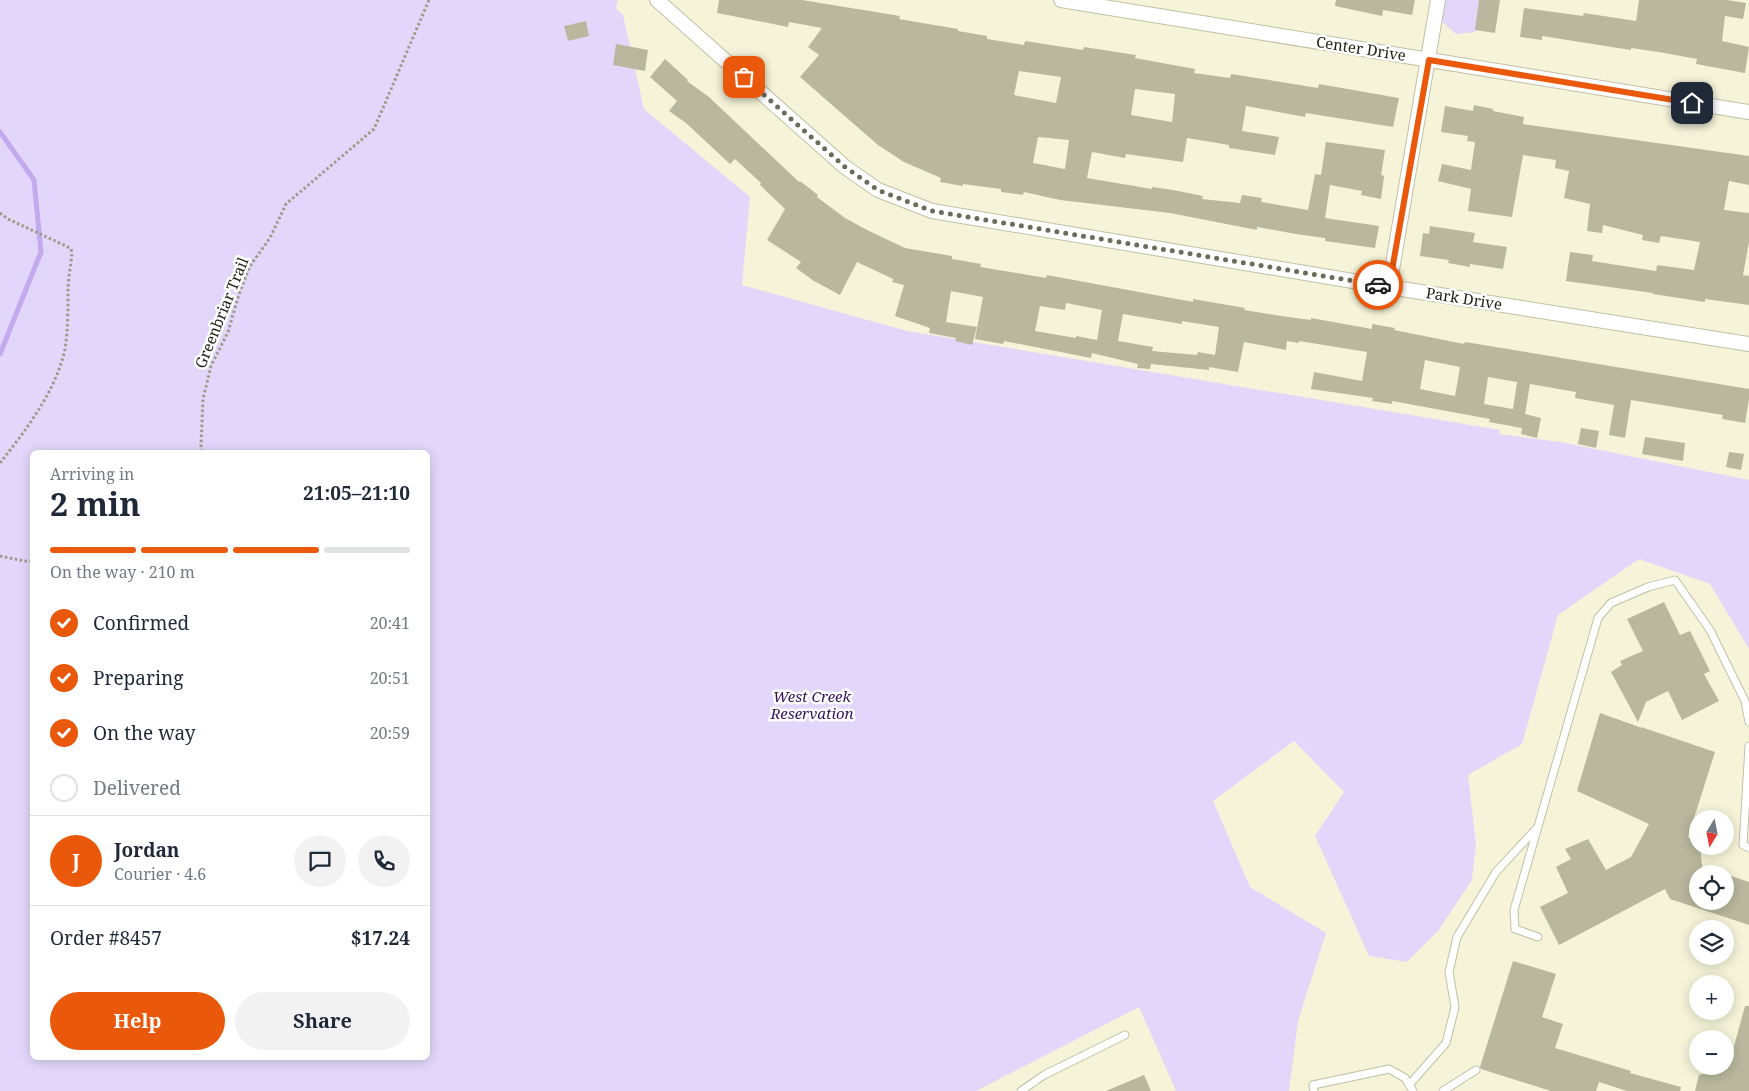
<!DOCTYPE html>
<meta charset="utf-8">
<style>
:root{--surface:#fff;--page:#f2f2f3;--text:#1f2937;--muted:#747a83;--line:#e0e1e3;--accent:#ea580c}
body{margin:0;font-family:"Noto Serif",serif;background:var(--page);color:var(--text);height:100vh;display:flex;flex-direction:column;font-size:19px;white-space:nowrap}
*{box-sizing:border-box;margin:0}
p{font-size:16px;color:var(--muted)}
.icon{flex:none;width:28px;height:28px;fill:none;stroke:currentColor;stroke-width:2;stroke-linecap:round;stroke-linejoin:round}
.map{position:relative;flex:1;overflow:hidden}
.sheet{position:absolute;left:30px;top:450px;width:400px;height:610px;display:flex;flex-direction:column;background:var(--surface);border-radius:8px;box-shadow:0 2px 12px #0003}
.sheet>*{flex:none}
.needle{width:32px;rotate:190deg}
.controls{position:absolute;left:1689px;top:810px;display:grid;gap:10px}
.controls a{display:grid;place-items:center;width:45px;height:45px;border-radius:50%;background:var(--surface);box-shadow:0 2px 12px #0003;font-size:25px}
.pin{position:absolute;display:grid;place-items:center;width:42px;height:42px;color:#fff;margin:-21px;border-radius:10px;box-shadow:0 2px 8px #0006}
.courier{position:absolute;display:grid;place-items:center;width:50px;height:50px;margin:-25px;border:4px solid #ea580c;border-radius:50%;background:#fff;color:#222;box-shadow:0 1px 6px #0007}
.overview em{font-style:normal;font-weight:700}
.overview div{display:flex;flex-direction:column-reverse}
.overview{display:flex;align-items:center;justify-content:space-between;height:85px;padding:0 20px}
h1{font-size:32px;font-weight:700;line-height:38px}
.bar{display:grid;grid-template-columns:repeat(4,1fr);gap:8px 5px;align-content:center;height:60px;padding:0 20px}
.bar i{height:6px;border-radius:4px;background:var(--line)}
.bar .selected{background:var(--accent)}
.bar p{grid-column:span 4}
.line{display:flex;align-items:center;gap:12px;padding:0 20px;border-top:1px solid var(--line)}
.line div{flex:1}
.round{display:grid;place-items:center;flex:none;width:52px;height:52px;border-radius:26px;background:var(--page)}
ol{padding:0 20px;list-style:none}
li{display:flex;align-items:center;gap:15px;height:55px}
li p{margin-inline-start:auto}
li .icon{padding:5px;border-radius:50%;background:var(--accent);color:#fff;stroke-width:4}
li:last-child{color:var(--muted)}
li i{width:28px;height:28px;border:2px solid var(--line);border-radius:50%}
.cta{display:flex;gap:10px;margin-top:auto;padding:10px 20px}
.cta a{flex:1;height:58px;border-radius:30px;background:var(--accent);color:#fff;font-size:20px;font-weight:700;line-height:58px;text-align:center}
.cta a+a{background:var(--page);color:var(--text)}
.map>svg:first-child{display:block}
.green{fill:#e2d7fa;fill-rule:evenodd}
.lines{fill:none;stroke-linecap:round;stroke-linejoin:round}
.stream{stroke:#c1aaed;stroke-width:5}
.building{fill:#b9b89e;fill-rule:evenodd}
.service-casing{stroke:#c1c0a6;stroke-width:9}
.minor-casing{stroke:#c1c0a6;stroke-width:16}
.path{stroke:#9c9b88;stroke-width:3;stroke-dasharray:2.5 2.5;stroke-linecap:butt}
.service{stroke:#fff;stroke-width:7}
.minor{stroke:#fff;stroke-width:14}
.done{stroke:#6c6c5c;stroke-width:5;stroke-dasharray:0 9}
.route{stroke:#ea580c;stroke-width:6}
.labels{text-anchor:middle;stroke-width:5;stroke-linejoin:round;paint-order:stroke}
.street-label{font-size:15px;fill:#232219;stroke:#fff}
.park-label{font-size:15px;font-style:italic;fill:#36115e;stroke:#fff}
</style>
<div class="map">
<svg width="1749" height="1091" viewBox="0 0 1749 1091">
<rect width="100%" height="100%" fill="#f5f4d9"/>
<path class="green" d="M 0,0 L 618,0 L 616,8 L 623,15 L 644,109 L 750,197 L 742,285 L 907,331 L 1500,430 L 1499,434 L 1560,442 L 1749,480 L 1749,649 L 1710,584 L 1639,559 L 1558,615 L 1522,744 L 1468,775 L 1476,844 L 1472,880 L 1438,931 L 1407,962 L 1369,956 L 1315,836 L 1344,792 L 1294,741 L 1213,801 L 1250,887 L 1326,933 L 1298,1021 L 1289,1091 L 1176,1091 L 1139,1007 L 976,1091 L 0,1091 ZM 32,452 L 428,452 L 428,1058 L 32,1058 Z
M 1444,0 L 1489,0 L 1488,12 L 1475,32 L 1456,34 L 1441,21 Z"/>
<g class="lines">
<path class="stream" d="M 0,132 L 34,180 L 41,252 L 0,354"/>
</g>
<path class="building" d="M 719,0 L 802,0 L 900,16 L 899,19 L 958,29 L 958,31 L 987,36 L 987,39 L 1024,45 L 1025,41 L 1083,50 L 1084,47 L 1136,55 L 1135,58 L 1195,69 L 1194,73 L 1230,78 L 1231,74 L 1318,88 L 1319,84 L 1399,98 L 1393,127 L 1306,113 L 1305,117 L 1246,106 L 1242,131 L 1279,137 L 1275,155 L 1229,148 L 1229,145 L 1187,138 L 1183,162 L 1126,154 L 1125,158 L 1092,152 L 1087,178 L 1152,189 L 1152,187 L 1173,190 L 1203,196 L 1202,199 L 1240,203 L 1242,195 L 1262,198 L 1261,202 L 1308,210 L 1315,174 L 1321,175 L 1326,142 L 1385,150 L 1381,175 L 1384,176 L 1381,199 L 1361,195 L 1362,191 L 1330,185 L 1325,218 L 1379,226 L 1375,248 L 1325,241 L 1325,238 L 1296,234 L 1257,227 L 1257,230 L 1170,213 L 1060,200 L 1024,192 L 1023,195 L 1001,192 L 1001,189 L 963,184 L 963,186 L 940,182 L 941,178 L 904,162 L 878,145 L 800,77 L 819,55 L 808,47 L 822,28 L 789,22 L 788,27 L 717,13 ZM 1019,71 L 1061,77 L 1056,103 L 1014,95 ZM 1135,89 L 1175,94 L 1172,122 L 1131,115 ZM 1038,137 L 1069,140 L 1065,169 L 1033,163 Z
M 1336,0 L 1415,0 L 1412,15 L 1383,10 L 1382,16 L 1335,6 Z
M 1479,0 L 1500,0 L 1495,33 L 1475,30 Z
M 1639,0 L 1727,0 L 1746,3 L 1743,19 L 1725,16 L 1722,41 L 1749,47 L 1745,73 L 1696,64 L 1697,59 L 1659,52 L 1631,48 L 1631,50 L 1542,36 L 1542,40 L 1520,37 L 1524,8 L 1583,16 L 1584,13 L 1636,21 Z
M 586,21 L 589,36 L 568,41 L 564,26 Z
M 616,44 L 648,50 L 645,71 L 613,65 Z
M 665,59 L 688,80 L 687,81 L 709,97 L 799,182 L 800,181 L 818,195 L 817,197 L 845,218 L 869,231 L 905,248 L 952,256 L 952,259 L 981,264 L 980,267 L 1017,273 L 1046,278 L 1047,275 L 1193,302 L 1193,299 L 1245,308 L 1244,310 L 1281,316 L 1311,320 L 1311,318 L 1372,329 L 1372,324 L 1395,328 L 1394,330 L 1464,344 L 1465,342 L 1749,389 L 1749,399 L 1745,423 L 1722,419 L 1723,415 L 1631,400 L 1625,438 L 1609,435 L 1614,405 L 1575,398 L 1576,392 L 1530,384 L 1525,414 L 1541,418 L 1537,438 L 1521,434 L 1522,428 L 1489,422 L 1490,419 L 1392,401 L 1392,404 L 1372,401 L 1373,398 L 1311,389 L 1314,372 L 1362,381 L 1367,352 L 1299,341 L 1299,343 L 1287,341 L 1286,350 L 1244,342 L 1238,372 L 1209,367 L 1209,370 L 1151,364 L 1150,369 L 1137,368 L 1138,364 L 1092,353 L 1091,358 L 1004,341 L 1003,344 L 975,339 L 983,297 L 951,291 L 946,322 L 977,327 L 972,345 L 955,341 L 956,338 L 929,333 L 930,328 L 895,316 L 904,285 L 892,282 L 893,279 L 857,262 L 840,295 L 814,281 L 796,268 L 801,262 L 767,240 L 785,209 L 760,185 L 761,183 L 735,159 L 730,164 L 686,123 L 669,111 L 677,101 L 650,77 ZM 1066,303 L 1102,310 L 1097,340 L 1076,336 L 1076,338 L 1035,331 L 1040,306 L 1065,310 ZM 1123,314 L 1182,324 L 1182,321 L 1219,327 L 1215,355 L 1198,352 L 1197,355 L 1152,351 L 1153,347 L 1118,341 ZM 1425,360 L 1460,367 L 1455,396 L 1420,389 ZM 1488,377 L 1517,382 L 1513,409 L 1484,404 Z
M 1474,105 L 1493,109 L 1493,111 L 1524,117 L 1523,124 L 1749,156 L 1749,185 L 1729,181 L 1724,210 L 1749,213 L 1749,242 L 1743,275 L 1749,276 L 1749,305 L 1705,299 L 1705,302 L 1653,294 L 1653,293 L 1566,281 L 1570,252 L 1593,255 L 1592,261 L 1656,271 L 1657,265 L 1694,270 L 1700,242 L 1661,236 L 1659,243 L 1642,240 L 1643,235 L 1603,225 L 1602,233 L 1587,231 L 1590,204 L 1564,198 L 1569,171 L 1555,168 L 1556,160 L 1523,155 L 1512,217 L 1468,211 L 1471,189 L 1438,181 L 1442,164 L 1471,170 L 1475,142 L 1467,141 L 1468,136 L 1441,132 L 1445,106 L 1473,111 Z
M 1430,226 L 1475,233 L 1473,242 L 1507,247 L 1503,269 L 1470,264 L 1470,267 L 1448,263 L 1449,260 L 1420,256 L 1423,233 L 1429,234 Z
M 1581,428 L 1599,431 L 1596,448 L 1578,444 Z
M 1645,437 L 1685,443 L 1683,461 L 1642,454 Z
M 1729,452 L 1744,454 L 1741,470 L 1726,467 Z
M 1664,602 L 1680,635 L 1690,631 L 1710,671 L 1704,674 L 1719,701 L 1682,720 L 1668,691 L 1646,702 L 1638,722 L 1611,672 L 1622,665 L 1620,661 L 1643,651 L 1627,619 Z
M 1600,713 L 1642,728 L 1641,727 L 1715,752 L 1688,837 L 1698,844 L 1698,846 L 1700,846 L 1703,874 L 1698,874 L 1698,901 L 1725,901 L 1725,874 L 1749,882 L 1749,925 L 1670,899 L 1665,889 L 1559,945 L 1540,907 L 1568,893 L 1556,867 L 1571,859 L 1565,849 L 1588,839 L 1606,870 L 1631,857 L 1649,824 L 1577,791 Z
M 1513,961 L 1556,974 L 1542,1017 L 1563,1024 L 1555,1048 L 1631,1071 L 1630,1073 L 1681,1087 L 1680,1091 L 1627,1091 L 1599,1082 L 1596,1091 L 1551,1091 L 1481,1069 L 1480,1067 Z
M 1745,1006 L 1749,1006 L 1749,1091 L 1695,1091 L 1699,1075 L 1728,1068 Z
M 1144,1075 L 1151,1091 L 1106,1091 Z"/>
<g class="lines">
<g class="service-casing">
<path id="service" d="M 1749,746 L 1743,845 L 1749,848
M 1538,937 L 1515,929 L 1514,910 L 1598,618 L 1611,603 L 1648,587 L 1675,580 L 1710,630 L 1745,701 L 1749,722
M 1409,1085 L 1446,1043 L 1455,1007 L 1449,972 L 1457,937 L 1496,872 L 1535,830
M 1021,1091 L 1044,1075 L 1125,1035
M 1314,1091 L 1313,1085 L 1389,1069 L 1405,1078 L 1413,1091
M 1443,1091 L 1476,1070"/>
</g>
<g class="minor-casing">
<path id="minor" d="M 657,0 L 845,167 L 878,190 L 932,211 L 1389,287 L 1749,344
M 1061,0 L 1749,112
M 1389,287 L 1438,0"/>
</g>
<path class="path" d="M 0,213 L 8,219 L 66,246 L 71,249 L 72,253 C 71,265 68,278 68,291 C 68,310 68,330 65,349 C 56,391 26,430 0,463
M 202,452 L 201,446 L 203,399 L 211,366 L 228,332 L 239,294 L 250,266 L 270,238 L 286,204 L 374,129 L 429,0
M 0,556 L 25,561 L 32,561"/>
<use href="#service" class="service"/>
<use href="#minor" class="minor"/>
</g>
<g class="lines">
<path class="done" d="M 744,77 L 845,167 L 878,190 L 932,211 L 1378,285"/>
<path class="route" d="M 1378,285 L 1389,287 L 1429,60 L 1692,103"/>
</g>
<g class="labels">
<g class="street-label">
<text transform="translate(1361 49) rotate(9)" y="5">Center Drive</text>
<text transform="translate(1464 299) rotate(9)" y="5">Park Drive</text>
<text transform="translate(222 313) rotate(-68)" y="5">Greenbriar Trail</text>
</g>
<g class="park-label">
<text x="812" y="702">West Creek<tspan x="812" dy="17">Reservation</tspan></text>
</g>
</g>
</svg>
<div class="controls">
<a><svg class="needle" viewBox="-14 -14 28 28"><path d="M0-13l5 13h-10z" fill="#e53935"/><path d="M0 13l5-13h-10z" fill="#747a83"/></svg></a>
<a><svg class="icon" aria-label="locate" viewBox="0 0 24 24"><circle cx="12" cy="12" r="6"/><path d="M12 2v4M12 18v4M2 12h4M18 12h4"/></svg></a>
<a><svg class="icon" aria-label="layers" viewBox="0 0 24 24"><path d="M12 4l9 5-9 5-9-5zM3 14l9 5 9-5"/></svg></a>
<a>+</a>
<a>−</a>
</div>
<div class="pin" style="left:744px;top:77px;background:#ea580c"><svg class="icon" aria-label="bag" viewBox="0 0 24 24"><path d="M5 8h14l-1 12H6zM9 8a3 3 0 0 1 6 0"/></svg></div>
<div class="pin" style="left:1692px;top:103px;background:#1f2937"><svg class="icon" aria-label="home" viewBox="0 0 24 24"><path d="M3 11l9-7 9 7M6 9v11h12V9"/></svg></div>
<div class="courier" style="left:1378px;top:285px"><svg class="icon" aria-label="car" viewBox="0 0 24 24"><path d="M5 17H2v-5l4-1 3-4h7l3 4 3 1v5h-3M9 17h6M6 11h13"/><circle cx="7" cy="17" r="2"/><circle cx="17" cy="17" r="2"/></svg></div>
<section class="sheet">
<div class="overview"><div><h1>2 min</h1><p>Arriving in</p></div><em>21:05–21:10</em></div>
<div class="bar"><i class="selected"></i><i class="selected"></i><i class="selected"></i><i></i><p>On the way · 210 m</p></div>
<ol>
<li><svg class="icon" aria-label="check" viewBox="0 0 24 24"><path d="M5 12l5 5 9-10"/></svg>Confirmed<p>20:41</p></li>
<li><svg class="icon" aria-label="check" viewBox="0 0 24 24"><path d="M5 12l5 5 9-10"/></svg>Preparing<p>20:51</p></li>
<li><svg class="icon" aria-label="check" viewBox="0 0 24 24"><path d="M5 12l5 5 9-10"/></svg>On the way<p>20:59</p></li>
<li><i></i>Delivered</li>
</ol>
<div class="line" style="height:90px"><b class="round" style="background:var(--accent);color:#fff">J</b><div><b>Jordan</b><p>Courier · 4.6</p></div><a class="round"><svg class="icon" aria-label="chat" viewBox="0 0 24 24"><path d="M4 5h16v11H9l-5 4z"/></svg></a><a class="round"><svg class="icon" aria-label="phone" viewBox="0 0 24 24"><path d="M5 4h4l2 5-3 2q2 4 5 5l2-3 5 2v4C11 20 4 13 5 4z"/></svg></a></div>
<div class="line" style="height:65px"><div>Order #8457</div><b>$17.24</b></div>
<div class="cta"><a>Help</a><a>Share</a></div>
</section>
</div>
